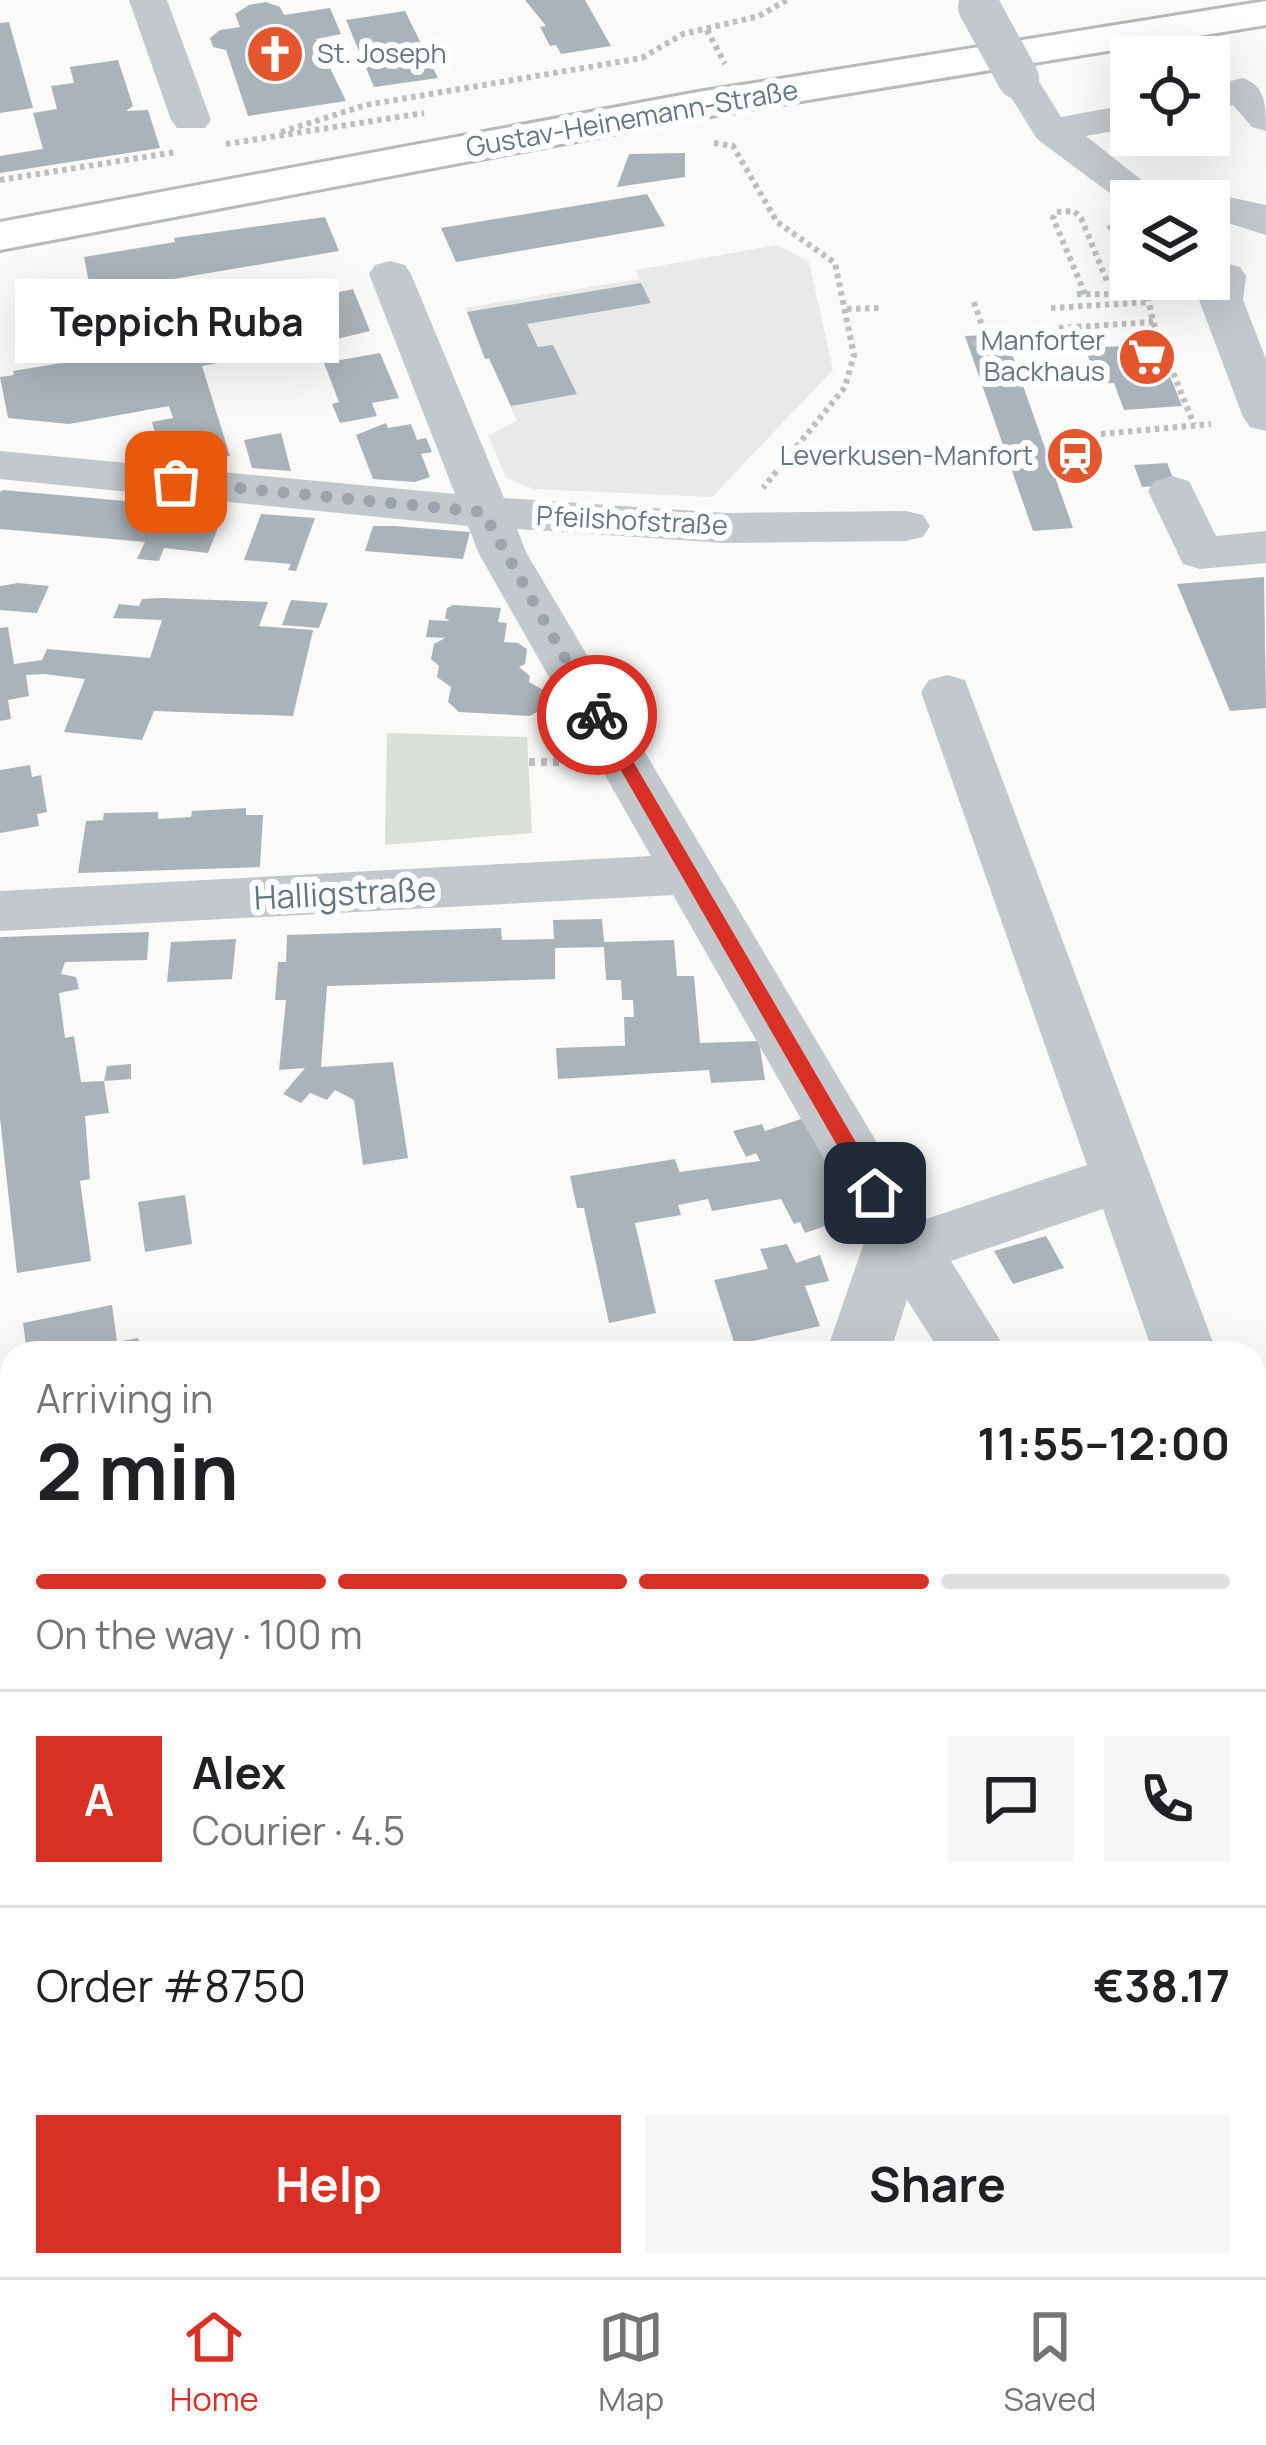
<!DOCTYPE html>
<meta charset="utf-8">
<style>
:root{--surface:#fff;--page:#f6f6f6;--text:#202124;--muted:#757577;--line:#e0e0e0;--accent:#d93025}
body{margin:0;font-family:Manrope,sans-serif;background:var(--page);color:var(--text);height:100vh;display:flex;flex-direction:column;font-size:45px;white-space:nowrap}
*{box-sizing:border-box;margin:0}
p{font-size:39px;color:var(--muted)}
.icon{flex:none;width:66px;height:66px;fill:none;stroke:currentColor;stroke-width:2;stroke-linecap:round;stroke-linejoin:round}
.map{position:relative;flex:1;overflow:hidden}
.panel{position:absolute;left:0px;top:1341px;width:1266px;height:936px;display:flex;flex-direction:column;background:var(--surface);border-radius:36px 36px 0 0;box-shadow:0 12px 48px #0002}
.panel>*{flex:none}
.tools{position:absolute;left:1110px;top:36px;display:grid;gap:24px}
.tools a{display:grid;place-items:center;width:120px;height:120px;border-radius:0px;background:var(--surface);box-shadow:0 12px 48px #0002;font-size:60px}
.pin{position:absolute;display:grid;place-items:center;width:102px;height:102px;color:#fff;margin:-51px;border-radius:24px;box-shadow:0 6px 18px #0006}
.courier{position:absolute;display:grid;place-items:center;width:120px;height:120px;margin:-60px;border:9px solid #d93025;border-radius:50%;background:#fff;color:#222;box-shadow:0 3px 15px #0007}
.bubble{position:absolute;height:84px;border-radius:0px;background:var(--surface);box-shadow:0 12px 48px #0002;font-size:39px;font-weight:700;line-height:84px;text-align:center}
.head em{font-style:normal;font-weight:700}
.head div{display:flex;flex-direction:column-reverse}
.head{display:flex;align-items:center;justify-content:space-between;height:204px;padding:0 36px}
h1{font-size:78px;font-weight:700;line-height:90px}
.bar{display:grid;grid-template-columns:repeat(4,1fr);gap:18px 12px;align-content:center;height:144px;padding:0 36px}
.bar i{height:15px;border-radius:9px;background:var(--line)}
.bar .active{background:var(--accent)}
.bar p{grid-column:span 4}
.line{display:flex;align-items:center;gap:30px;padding:0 36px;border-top:3px solid var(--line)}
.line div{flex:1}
.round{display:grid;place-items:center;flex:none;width:126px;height:126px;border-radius:0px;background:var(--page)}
.primary-button{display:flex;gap:24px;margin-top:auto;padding:24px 36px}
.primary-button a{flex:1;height:138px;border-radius:0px;background:var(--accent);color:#fff;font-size:48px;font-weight:700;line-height:138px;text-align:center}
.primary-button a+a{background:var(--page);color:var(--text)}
.dock{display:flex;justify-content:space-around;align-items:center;height:168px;border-top:3px solid var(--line);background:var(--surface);font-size:33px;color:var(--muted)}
.dock a{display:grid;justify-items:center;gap:6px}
.dock .active{color:var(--accent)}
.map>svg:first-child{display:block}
.built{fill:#e8e9e9}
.green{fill:#dadfd7}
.building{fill:#aab3b9}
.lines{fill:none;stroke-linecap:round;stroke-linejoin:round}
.major-casing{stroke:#b5babe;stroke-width:6}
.path-far1{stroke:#bbbfc2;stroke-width:6;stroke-dasharray:4.5 4.5;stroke-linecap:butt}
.path{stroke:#bbbfc2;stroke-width:8;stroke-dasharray:6 6;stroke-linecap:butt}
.minor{fill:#c3c8cc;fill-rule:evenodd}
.major{fill:#fff;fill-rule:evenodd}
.minor-bridge{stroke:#c3c8cc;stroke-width:42}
.route{fill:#d93025}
.done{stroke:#99a4ac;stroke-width:12;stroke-dasharray:0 21.6}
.labels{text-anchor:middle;stroke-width:12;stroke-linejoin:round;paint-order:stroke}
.far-poi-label{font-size:27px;fill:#657683;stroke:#fff;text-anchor:end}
.far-street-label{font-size:27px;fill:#657683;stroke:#fff}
.street-label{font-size:33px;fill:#657683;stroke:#fff}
</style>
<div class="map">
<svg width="1266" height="2277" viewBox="0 0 1266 2277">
<rect width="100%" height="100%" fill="#fafaf8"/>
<path class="built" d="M 777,245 L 809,262 L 833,370 L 712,497 L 534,489 L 506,478 L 488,435 L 517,421 L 465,308 L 639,279 L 636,270 Z"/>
<path class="green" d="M 387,733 L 527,737 L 532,833 L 385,845 Z"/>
<path class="building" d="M 525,0 L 585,0 L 611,46 L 561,54 L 556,45 L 550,46 L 540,27 L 546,26 Z
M 266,2 L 280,7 L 284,15 L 330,8 L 341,34 L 316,39 L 346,101 L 248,116 L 226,50 L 213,47 L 210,38 L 220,30 L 240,27 L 235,14 L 249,5 Z
M 405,11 L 438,78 L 374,87 L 346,20 Z
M 9,22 L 33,108 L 0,113 L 0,23 Z
M 118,60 L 133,106 L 126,111 L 148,110 L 160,148 L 0,173 L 0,156 L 43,149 L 33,113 L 57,109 L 51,86 L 74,83 L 70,67 Z
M 685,153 L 685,177 L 617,187 L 629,154 Z
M 647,194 L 665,226 L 456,262 L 441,228 Z
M 325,217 L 339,251 L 91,293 L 84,257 L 175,242 L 174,238 Z
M 641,283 L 651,303 L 527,324 L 538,347 L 553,345 L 577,394 L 511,406 L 489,358 L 485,359 L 467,312 Z
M 353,289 L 370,331 L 316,344 L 300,301 Z
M 203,316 L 218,363 L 202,366 L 230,456 L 196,462 L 137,457 L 132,441 L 156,437 L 152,422 L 173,418 L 169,406 L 69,424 L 8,418 L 0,377 L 14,375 L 13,371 L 176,344 L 168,322 Z
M 95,328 L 100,353 L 49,361 L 45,340 Z
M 1005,334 L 1073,528 L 1033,531 L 965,336 Z
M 1157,344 L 1182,406 L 1124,410 L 1114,383 L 1098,384 L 1085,348 Z
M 380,353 L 399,398 L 372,403 L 377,416 L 340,423 L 332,404 L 339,402 L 324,363 Z
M 386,423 L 388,428 L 411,424 L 417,440 L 426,438 L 432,452 L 421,454 L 430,477 L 415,482 L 373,479 L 356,435 Z
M 281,433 L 291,471 L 252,468 L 244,440 Z
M 1167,463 L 1176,485 L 1142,487 L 1134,465 Z
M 0,492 L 3,490 L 225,510 L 208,553 L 164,548 L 159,561 L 137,559 L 145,542 L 0,529 Z
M 261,514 L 315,518 L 296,571 L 288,570 L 291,564 L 244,560 Z
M 373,526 L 394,526 L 470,532 L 463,559 L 365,551 Z
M 1264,577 L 1266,708 L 1230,711 L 1177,584 Z
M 18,583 L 49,586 L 37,613 L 0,610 L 0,586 Z
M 161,598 L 268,602 L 259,626 L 313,630 L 293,716 L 154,711 L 142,740 L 64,732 L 85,679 L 44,674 L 26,675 L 29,696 L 8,700 L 11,719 L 0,721 L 0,628 L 8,627 L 14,664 L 42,660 L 47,649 L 150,658 L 162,620 L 113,618 L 119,604 L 139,606 L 142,599 Z
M 291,600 L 328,603 L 319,628 L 282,625 Z
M 453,605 L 501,608 L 498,622 L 507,623 L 504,642 L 518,643 L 527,649 L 525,664 L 519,667 L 530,676 L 529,682 L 547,692 L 544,708 L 530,716 L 459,712 L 448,702 L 451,687 L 437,677 L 439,666 L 431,659 L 434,644 L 445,638 L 426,637 L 429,620 L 450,621 L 445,618 L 447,608 Z
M 30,765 L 32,777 L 41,775 L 47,812 L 37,814 L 39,826 L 0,833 L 0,770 Z
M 246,808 L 246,815 L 263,815 L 260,867 L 78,873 L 86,821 L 103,820 L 104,813 L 158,812 L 158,819 L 175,818 L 191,817 L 192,811 Z
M 602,919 L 604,942 L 674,940 L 677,976 L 694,976 L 700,1043 L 625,1046 L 624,1017 L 634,1017 L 633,1000 L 622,1000 L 621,980 L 606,980 L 604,947 L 555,948 L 555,979 L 327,986 L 321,1067 L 393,1062 L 408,1158 L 363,1165 L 354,1100 L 335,1090 L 327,1100 L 310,1093 L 301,1103 L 283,1094 L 305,1068 L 279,1070 L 286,1000 L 275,1000 L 278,962 L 286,962 L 287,935 L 501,928 L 502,940 L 554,939 L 553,920 Z
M 149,932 L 147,960 L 65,962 L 61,974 L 76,977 L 79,989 L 59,993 L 65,1038 L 74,1036 L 81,1082 L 104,1081 L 107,1066 L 131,1064 L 131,1079 L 104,1081 L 109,1113 L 85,1116 L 90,1179 L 80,1181 L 91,1261 L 17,1273 L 0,1118 L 0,937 Z
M 236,939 L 232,979 L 167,982 L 171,942 Z
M 759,1041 L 765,1080 L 711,1083 L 709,1070 L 558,1079 L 556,1048 Z
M 810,1116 L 859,1202 L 828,1212 L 834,1223 L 805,1233 L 800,1222 L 794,1224 L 781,1199 L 712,1211 L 708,1199 L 678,1205 L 681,1215 L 635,1223 L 656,1313 L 609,1323 L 584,1208 L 577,1208 L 570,1176 L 675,1159 L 686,1192 L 679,1172 L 760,1161 L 756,1153 L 746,1157 L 733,1131 L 762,1124 L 765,1131 Z
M 185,1195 L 192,1244 L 145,1252 L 138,1202 Z
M 1046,1236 L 1064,1268 L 1013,1284 L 994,1251 Z
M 787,1244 L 796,1263 L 820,1255 L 829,1281 L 805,1286 L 820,1326 L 735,1345 L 714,1280 L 768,1269 L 760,1249 Z
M 112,1305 L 117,1342 L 138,1338 L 141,1353 L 27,1353 L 23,1323 Z
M 1266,2248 L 1266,2277 L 1121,2277 L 1159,2265 L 1254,2265 L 1254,2250 Z
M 784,2265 L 940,2265 L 943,2277 L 787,2277 Z"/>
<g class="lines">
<g class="major-casing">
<path id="major" d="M 1266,1 L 1266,25 L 698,118 L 0,250 L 0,222 L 698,92 Z"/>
</g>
<path class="path-far1" d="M 707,30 L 725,64
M 281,132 L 366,105 L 642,58 L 683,34 L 759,16 L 787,0
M 714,143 L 733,146 L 777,222 L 835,263 L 854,355 L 845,387 L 763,488
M 226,144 L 424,113
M 0,180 L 176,152
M 1109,225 L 1131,265
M 1144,279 L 1153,322 L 1194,425
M 1077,294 L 1178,295
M 1085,294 L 1053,218 L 1056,212 L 1074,211 L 1081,218 L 1107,281 L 1138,281 L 1149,292
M 974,302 L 985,335
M 1051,308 L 1150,302
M 847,309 L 880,308
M 1059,328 L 1153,322
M 973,345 L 985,335 L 1002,344
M 1101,434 L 1211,424"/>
<path class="path" d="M 529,762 L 569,762"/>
<path class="minor" d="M 129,0 L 167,0 L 211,120 L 205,128 L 177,128 L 171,120 Z
M 1018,66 L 1032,70 L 1061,117 L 1131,104 L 1131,128 L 1086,136 L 1168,201 L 1131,201 L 1131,209 L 1037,139 L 999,78 L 1004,70 Z
M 1242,78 C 1266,85 1266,106 1266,131 L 1252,127 L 1233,105 L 1209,111 L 1209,87 Z
M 1209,193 L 1266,205 L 1266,235 L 1209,217 L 1209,201 L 1191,201 Z
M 390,261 L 405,265 L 411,274 L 504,498 L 726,513 L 906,511 L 923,515 L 930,526 L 923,537 L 906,541 L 726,543 L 517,529 L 527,554 L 923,1220 L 1087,1165 L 921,692 L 929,680 L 947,675 L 965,680 L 1217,1353 L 1153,1353 L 1103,1209 L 951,1261 L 1008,1353 L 941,1353 L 907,1300 L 890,1353 L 826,1353 L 867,1234 L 673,895 L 0,931 L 0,891 L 651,856 L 479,554 L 468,526 L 0,479 L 0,451 L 455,494 L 369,274 L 375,265 Z
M 1225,263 L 1240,267 L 1246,276 L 1243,300 L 1266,359 L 1266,431 L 1250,427 L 1243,417 L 1199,300 L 1210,267 Z
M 1172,476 L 1189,481 L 1216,536 L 1266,531 L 1266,563 L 1200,569 L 1183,564 L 1148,491 L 1155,481 Z
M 1254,1516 L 1266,1521 L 1266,1611 L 1254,1607 Z
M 0,1592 L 12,1596 L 12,1769 L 0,1765 Z
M 1254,1983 L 1266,1988 L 1266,2097 L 1254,2092 Z
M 1266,2163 L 1266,2245 L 1254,2248 L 1254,2166 Z
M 34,2265 L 116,2265 L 117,2277 L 35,2277 Z
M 141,2265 L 228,2265 L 223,2277 L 136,2277 Z
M 401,2265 L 589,2265 L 592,2277 L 396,2277 Z
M 975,2265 L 1094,2265 L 1089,2277 L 970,2277 Z"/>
<use href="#major" class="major"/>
<path class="minor-bridge" d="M 979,7 L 1018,78"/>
</g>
<path class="route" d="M 597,709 L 606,715 L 882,1187 L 882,1199 L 868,1199 L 589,715 Z"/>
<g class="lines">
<path class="done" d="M 176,482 L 483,512 L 597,715"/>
</g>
<defs>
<g id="church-disc" transform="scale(3)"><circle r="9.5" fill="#e4572e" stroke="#fff"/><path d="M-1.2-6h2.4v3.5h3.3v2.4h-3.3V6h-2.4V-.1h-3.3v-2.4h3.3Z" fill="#fff"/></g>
<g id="supermarket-disc" transform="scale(3)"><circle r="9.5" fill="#e4572e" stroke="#fff"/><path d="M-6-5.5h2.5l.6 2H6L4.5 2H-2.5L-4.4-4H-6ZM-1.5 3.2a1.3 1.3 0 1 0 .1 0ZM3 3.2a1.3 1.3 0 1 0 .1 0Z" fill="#fff"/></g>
<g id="station-disc" transform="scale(3)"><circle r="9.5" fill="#e4572e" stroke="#fff"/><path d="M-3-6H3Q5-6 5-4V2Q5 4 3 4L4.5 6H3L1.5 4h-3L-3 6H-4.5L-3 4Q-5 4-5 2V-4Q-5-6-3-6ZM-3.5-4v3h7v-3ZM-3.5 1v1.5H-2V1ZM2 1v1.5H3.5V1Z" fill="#fff"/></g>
</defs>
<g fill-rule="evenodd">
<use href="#church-disc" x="275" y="54"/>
<use href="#supermarket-disc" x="1147" y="357"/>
<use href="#station-disc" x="1075" y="456"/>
</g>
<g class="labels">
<g class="far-poi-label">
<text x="317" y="63" text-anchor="start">St. Joseph</text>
<text x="1105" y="350">Manforter<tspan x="1105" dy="31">Backhaus</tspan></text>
<text x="1033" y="465">Leverkusen-Manfort</text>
</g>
<g class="far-street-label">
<text transform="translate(632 119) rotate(-10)" y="9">Gustav-Heinemann-Straße</text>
<text transform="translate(632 521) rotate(3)" y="9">Pfeilshofstraße</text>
</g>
<g class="street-label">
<text transform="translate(345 893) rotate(-3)" y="12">Halligstraße</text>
</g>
</g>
</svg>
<div class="tools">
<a><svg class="icon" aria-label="locate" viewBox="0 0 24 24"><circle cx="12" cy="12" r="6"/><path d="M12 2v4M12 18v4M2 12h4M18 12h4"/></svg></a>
<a><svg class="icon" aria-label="layers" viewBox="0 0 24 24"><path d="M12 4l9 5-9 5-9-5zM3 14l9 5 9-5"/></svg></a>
</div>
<div class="pin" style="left:176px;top:482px;background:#ea580c"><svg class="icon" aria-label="bag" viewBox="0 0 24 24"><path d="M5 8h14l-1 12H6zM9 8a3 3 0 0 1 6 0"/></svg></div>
<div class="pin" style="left:875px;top:1193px;background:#1f2937"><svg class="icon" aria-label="home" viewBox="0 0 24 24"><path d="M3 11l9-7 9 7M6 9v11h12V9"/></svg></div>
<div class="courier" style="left:597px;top:715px"><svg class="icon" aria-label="bike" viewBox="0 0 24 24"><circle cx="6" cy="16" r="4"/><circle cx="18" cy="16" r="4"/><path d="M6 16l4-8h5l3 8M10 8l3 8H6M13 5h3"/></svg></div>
<div class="bubble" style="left:15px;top:279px;width:324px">Teppich Ruba</div>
<section class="panel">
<div class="head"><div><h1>2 min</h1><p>Arriving in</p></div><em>11:55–12:00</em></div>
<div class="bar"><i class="active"></i><i class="active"></i><i class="active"></i><i></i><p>On the way · 100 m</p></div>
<div class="line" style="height:216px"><b class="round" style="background:var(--accent);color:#fff">A</b><div><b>Alex</b><p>Courier · 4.5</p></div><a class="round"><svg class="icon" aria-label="chat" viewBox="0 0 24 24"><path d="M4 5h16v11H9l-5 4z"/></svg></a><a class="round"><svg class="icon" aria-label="phone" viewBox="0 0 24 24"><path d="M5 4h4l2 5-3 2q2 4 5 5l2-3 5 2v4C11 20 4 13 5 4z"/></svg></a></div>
<div class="line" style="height:156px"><div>Order #8750</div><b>€38.17</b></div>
<div class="primary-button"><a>Help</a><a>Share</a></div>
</section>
</div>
<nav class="dock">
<a class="active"><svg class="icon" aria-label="home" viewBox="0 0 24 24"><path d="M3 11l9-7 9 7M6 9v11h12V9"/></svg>Home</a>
<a><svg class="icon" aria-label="map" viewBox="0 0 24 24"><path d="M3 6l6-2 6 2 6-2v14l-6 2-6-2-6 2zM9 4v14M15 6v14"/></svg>Map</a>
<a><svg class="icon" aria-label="saved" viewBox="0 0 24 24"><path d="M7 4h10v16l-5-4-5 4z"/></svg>Saved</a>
</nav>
